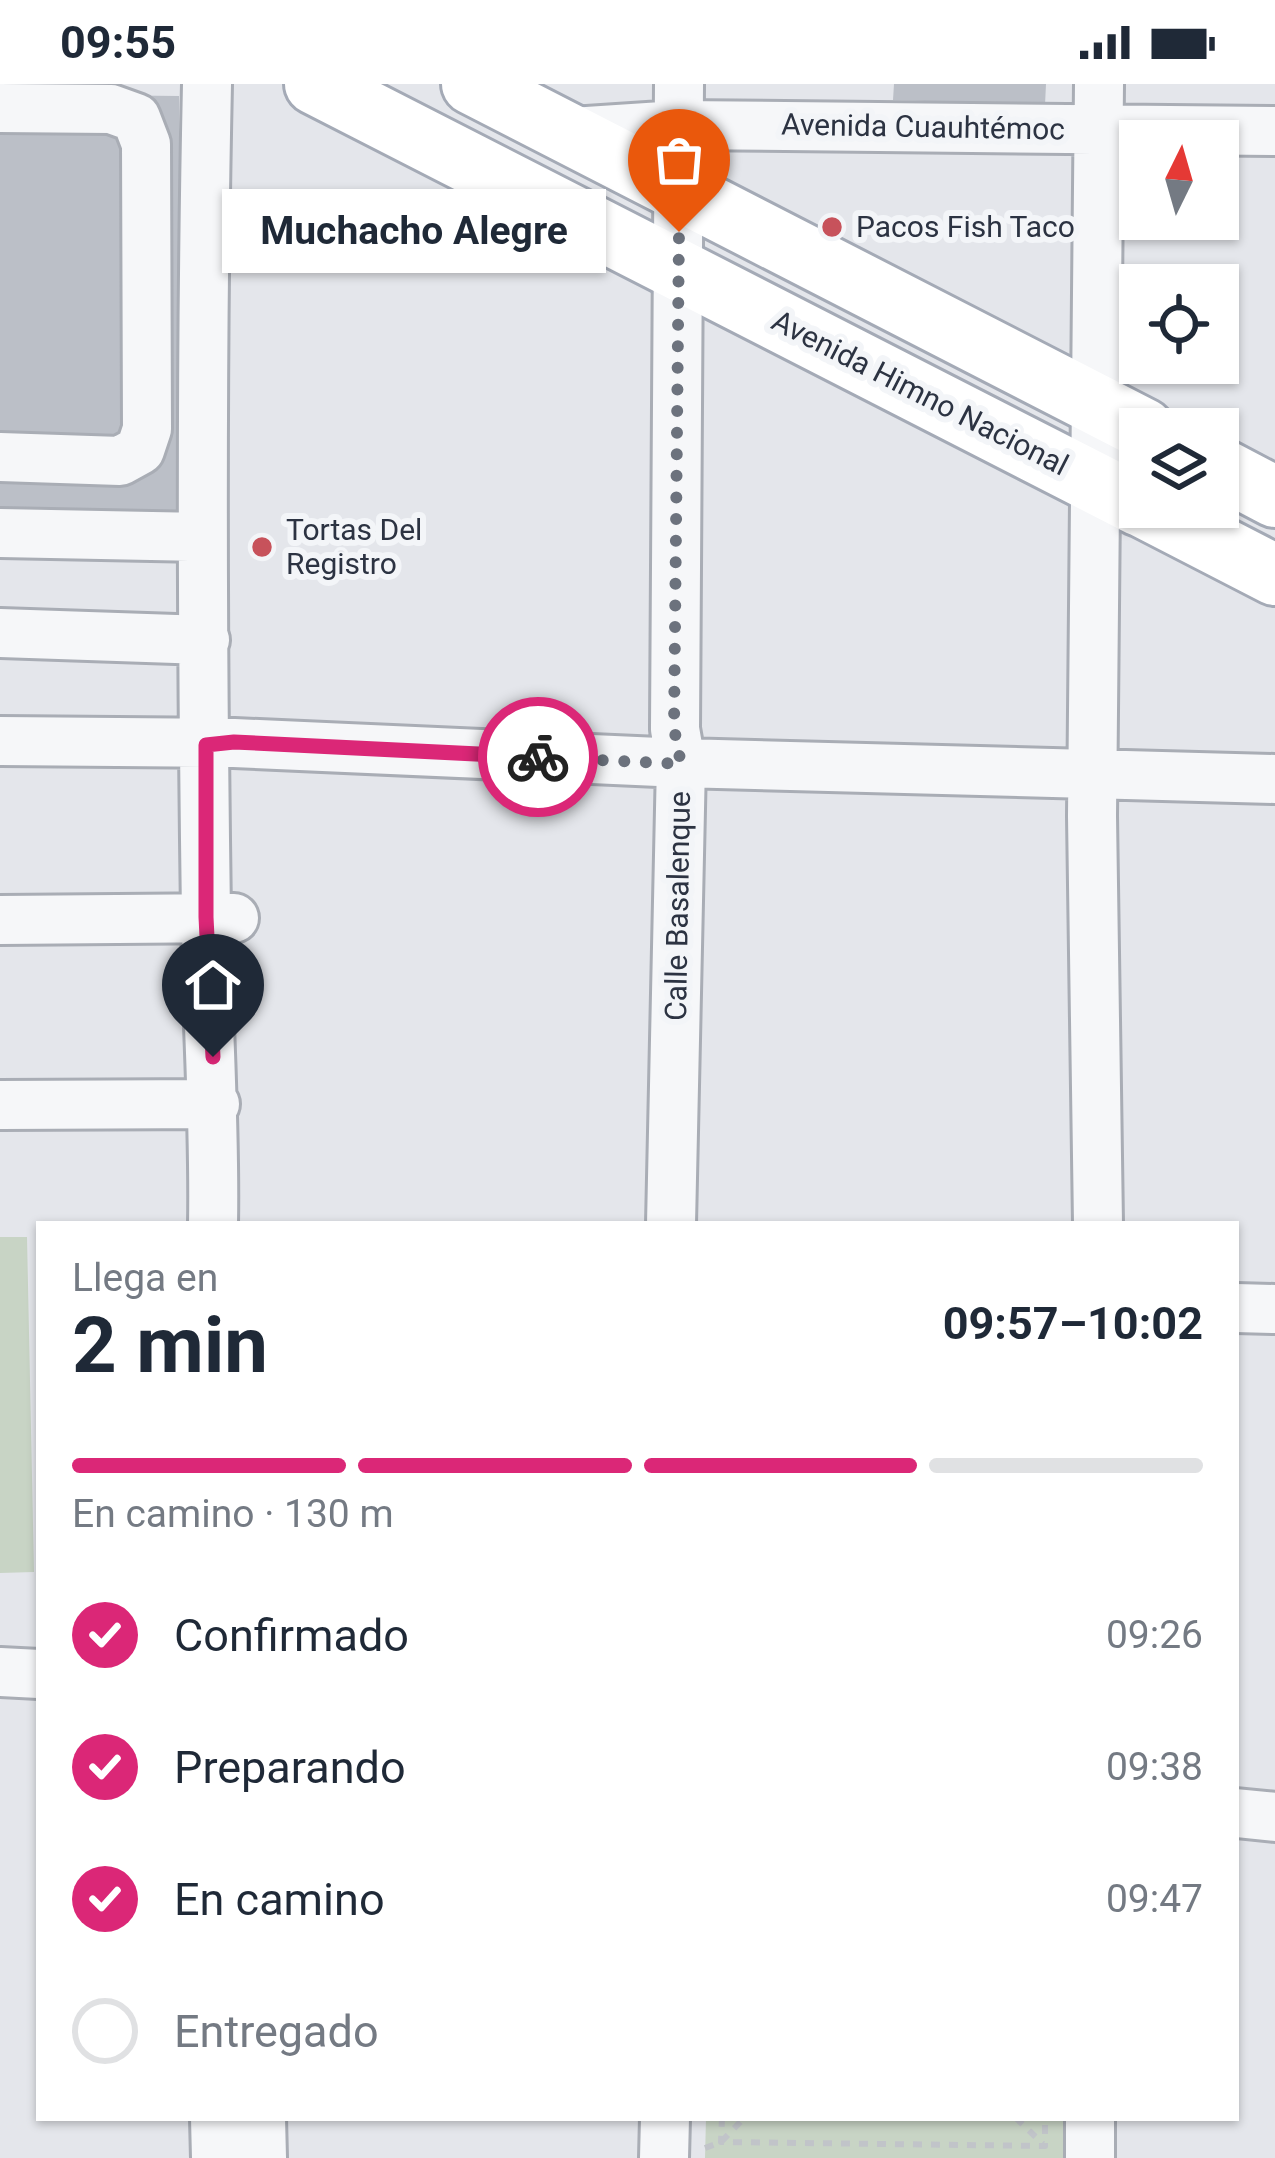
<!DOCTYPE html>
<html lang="es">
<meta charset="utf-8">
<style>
:root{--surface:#fff;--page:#f2f2f3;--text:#1f2937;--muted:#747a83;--line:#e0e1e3;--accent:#db2777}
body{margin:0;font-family:Roboto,sans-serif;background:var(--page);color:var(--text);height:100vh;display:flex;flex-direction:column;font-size:45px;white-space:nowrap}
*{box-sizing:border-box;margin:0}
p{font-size:39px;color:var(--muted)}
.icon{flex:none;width:66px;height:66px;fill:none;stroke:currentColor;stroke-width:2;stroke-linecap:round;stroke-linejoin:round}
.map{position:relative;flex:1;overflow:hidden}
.panel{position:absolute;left:36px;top:1137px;width:1203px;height:900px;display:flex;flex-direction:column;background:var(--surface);border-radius:0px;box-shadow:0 3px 9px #0004}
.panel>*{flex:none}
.needle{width:78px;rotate:5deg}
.controls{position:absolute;left:1119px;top:36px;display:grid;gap:24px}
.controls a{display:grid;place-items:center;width:120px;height:120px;border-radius:0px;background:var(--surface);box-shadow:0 3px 9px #0004;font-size:60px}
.pin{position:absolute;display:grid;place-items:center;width:102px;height:102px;color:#fff;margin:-123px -51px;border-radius:50% 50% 50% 0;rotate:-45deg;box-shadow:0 0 12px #0007}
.pin .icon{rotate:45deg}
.courier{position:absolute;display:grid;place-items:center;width:120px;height:120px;margin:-60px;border:9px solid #db2777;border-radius:50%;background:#fff;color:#222;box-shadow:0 3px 15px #0007}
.bubble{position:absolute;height:84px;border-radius:0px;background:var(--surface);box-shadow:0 3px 9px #0004;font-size:39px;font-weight:700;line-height:84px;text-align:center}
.head em{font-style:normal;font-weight:700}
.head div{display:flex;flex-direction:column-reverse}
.head{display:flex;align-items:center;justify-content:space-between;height:204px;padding:0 36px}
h1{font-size:78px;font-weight:700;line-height:90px}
.bar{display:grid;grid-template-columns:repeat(4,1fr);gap:18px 12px;align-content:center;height:144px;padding:0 36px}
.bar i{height:15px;border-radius:9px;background:var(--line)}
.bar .current{background:var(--accent)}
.bar p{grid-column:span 4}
ol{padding:0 36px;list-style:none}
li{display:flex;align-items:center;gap:36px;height:132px}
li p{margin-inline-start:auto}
li .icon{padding:12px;border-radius:50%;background:var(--accent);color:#fff;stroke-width:4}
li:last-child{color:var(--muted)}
li i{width:66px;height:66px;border:6px solid var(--line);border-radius:50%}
.status{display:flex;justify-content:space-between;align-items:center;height:84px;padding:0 60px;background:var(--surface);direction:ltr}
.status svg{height:33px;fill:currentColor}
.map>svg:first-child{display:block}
.green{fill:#c8d4c5}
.building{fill:#bbbfc7}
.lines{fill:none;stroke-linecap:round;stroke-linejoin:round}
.minor-casing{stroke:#a9adb5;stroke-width:54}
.major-casing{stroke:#a4aab6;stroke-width:66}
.path{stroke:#c1c4c9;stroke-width:6;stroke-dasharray:9 9;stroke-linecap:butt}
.minor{stroke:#f6f7f9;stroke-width:48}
.major{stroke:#fff;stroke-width:60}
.done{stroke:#6c727d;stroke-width:12;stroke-dasharray:0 21.6}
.route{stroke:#db2777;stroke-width:15}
.poi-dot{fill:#c7525b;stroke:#f3f5f8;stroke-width:4.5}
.labels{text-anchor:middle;stroke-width:12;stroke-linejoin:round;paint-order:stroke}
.street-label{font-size:30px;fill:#2c3342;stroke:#f3f5f8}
.poi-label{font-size:30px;fill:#2c3342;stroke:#f3f5f8;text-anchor:start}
</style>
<div class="status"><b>09:55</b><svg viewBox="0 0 49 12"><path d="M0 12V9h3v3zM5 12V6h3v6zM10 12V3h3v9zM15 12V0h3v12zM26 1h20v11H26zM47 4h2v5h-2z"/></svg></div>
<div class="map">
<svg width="1275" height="2074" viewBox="0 0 1275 2074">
<rect width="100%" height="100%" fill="#e4e6eb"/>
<path class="green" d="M 0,1153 L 27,1153 L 34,1488 L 0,1489 Z
M 706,2034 L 1065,2034 L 1065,2074 L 705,2074 Z"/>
<path class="building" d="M 894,0 L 1046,0 L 1045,21 L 893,16 Z
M 0,10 L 179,12 L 181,472 L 0,472 Z"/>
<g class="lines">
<g class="minor-casing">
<path id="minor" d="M 207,0 C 201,277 202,553 206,830 C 207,934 215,1036 213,1140
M 0,24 L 111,25 L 136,34 L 146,60 L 147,345 L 140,366 L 120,377 L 0,373
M 572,48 L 678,41 L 1275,47
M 0,449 L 202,453
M 0,549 L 205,556
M 0,657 L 234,659 L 681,679 L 1275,695
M 0,836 L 234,834
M 0,1021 L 215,1020
M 671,1140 L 681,679 L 675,645 L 679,0
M 1098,1140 L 1092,732 L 1099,0
M 1236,1224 L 1275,1225
M 0,1588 L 39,1590
M 1236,1729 L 1275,1733
M 215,2034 L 216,2074
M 261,2034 L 262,2074
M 664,2074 L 665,2034
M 1090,2074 L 1090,2034"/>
</g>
<g class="major-casing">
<path id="major" d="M 315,0 L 1140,422
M 472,0 L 1144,345
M 1218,383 L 1275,413
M 1143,423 L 1275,491"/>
</g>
<path class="path" d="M 722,2034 L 721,2058 L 1045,2062 L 1045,2034
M 1016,2034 L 1043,2060
M 705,2064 L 721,2058 L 744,2034"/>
<use href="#minor" class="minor"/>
<use href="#major" class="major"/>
</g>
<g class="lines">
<path class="done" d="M 538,673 L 681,680 L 674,644 L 679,148"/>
<path class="route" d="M 213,973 L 206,833 L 206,661 L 234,658 L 538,673"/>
</g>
<g class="poi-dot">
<circle cx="832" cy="143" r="12"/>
<circle cx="262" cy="463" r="12"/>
</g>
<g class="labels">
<g class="street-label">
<text transform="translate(923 43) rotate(1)" y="10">Avenida Cuauhtémoc</text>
<text transform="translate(920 309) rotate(27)" y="10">Avenida Himno Nacional</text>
<text transform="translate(678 822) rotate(-89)" y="10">Calle Basalenque</text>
</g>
<g class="poi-label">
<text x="856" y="153">Pacos Fish Taco</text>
<text x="286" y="456">Tortas Del<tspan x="286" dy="34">Registro</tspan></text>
</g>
</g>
</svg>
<div class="controls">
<a><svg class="needle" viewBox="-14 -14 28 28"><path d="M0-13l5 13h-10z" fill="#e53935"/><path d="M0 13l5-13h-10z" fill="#747a83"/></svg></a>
<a><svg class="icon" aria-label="locate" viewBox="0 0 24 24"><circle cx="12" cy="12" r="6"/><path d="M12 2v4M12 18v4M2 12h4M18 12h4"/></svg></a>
<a><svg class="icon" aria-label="layers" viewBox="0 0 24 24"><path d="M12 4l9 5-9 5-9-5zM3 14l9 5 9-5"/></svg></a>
</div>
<div class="pin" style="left:679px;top:148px;background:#ea580c"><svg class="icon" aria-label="bag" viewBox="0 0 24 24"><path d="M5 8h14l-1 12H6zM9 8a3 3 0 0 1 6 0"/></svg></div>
<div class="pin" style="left:213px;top:973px;background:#1f2937"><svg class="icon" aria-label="home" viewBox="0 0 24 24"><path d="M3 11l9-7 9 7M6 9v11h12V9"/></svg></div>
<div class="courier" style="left:538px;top:673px"><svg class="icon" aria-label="bike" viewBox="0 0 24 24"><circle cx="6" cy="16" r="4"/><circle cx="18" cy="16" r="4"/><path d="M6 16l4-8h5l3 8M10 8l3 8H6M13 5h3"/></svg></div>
<div class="bubble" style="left:222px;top:105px;width:384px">Muchacho Alegre</div>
<section class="panel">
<div class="head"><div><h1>2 min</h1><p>Llega en</p></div><em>09:57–10:02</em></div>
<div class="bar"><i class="current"></i><i class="current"></i><i class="current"></i><i></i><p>En camino · 130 m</p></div>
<ol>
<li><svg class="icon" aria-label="check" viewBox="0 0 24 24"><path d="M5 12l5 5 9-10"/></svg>Confirmado<p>09:26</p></li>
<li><svg class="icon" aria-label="check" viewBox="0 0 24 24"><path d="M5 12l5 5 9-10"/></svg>Preparando<p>09:38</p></li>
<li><svg class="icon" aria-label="check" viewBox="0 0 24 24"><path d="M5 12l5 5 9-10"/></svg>En camino<p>09:47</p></li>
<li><i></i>Entregado</li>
</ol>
</section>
</div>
